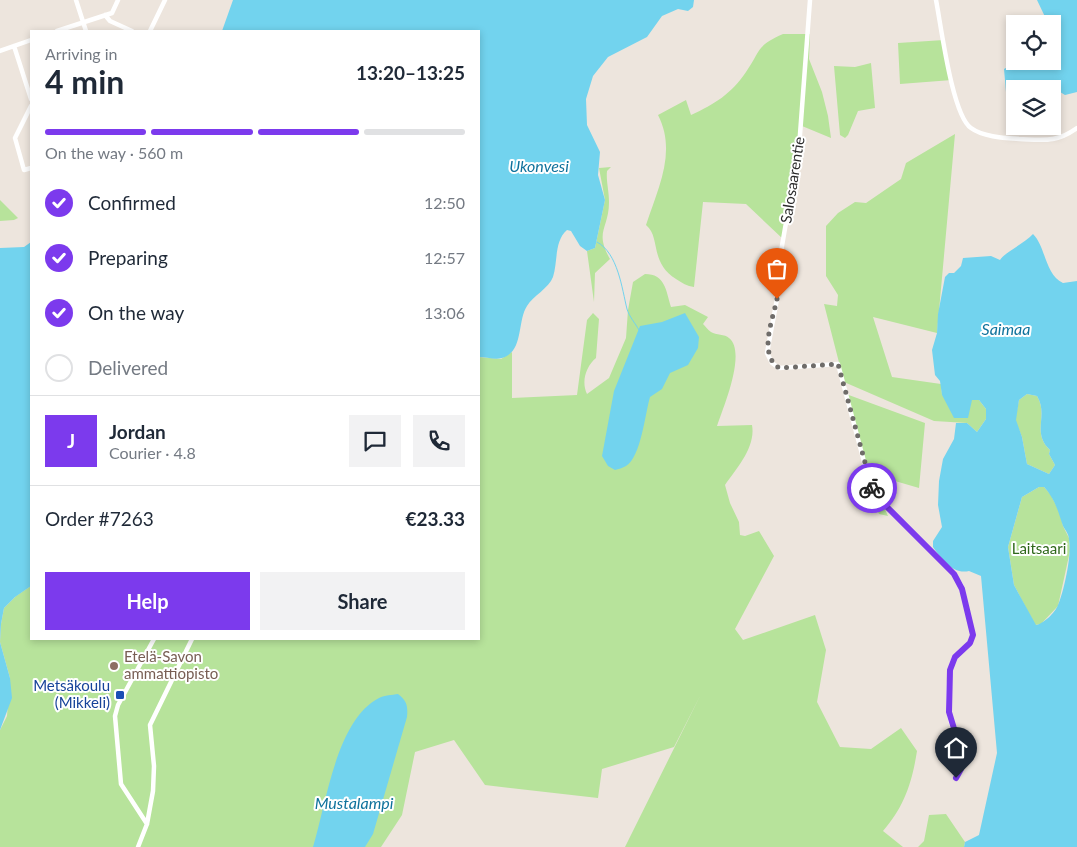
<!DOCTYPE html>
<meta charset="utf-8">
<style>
:root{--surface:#fff;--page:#f2f2f3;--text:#1f2937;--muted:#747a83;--line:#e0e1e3;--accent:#7c3aed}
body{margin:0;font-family:Lato,sans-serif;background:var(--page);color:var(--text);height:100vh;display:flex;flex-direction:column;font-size:19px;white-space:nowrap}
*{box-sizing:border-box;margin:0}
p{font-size:16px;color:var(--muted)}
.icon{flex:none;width:28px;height:28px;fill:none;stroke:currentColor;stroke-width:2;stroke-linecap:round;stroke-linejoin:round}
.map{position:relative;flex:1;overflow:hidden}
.panel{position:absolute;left:30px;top:30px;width:450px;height:610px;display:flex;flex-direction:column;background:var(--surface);border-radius:0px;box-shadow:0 2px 8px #0003}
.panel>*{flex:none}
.tools{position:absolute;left:1006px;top:15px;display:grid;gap:10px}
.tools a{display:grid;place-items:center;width:55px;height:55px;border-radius:0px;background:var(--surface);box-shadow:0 2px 8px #0003;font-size:25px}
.pin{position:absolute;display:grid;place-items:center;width:42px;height:42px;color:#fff;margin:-51px -21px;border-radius:50% 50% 50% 0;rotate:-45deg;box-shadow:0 0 5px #0007}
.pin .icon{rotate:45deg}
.courier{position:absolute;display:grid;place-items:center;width:50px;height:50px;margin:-25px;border:4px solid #7c3aed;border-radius:50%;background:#fff;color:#222;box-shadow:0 1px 6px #0007}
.headline em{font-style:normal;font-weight:700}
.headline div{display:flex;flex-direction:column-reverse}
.headline{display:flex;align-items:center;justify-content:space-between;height:85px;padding:0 15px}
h1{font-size:32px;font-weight:700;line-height:38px}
.bar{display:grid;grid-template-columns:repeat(4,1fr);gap:8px 5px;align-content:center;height:60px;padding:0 15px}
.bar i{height:6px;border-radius:4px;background:var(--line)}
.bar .active{background:var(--accent)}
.bar p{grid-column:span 4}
.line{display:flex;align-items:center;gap:12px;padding:0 15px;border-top:1px solid var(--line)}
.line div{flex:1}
.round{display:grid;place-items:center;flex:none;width:52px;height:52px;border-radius:0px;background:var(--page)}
ol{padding:0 15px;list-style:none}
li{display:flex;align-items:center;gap:15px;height:55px}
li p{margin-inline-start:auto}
li .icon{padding:5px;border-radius:50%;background:var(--accent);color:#fff;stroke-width:4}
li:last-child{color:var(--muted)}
li i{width:28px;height:28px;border:2px solid var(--line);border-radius:50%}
.primary-button{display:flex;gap:10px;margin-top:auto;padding:10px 15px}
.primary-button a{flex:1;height:58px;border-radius:0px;background:var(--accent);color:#fff;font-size:20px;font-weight:700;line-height:58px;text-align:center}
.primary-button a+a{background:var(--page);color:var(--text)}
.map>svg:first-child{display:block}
.green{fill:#b7e39b}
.water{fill:#72d3ee;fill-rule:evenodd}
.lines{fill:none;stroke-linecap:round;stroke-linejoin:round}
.stream{stroke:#72d3ee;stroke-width:1}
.minor{stroke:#fff;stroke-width:4.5}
.done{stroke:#6f6c69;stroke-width:5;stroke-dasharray:0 9}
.route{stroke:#7c3aed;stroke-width:6}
.education-dot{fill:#8d6e63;stroke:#fff;stroke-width:2}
.transit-dot{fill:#1a4fb4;stroke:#fff;stroke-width:2}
.labels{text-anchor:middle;stroke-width:4;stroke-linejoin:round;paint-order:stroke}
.street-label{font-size:15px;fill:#2b2b2b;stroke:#fff}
.park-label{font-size:15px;fill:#2f681b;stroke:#fff}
.education-label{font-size:15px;fill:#785e54;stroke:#fff;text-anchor:start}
.transit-label{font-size:15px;fill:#164399;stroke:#fff;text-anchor:end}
.water-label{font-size:16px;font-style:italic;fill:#0f729c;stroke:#fff}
</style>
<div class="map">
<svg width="1077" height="847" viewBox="0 0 1077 847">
<rect width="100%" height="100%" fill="#ede5dd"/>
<path class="green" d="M 783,34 L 810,34 L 809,59 L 822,92 L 828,116 L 831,138 L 802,126 L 783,239 L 746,204 L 703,202 L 694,287 C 687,286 682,283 676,279 C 649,262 661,237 646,225 C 658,188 677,152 658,115 L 686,100 L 691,115 C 715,104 731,94 746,72 C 761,50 756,46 783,34 Z
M 944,40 L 952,80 L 900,84 L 898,43 Z
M 871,63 L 875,108 L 858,111 L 848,135 L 845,138 L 840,135 L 834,66 L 855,67 Z
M 955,134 L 937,333 L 873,317 L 892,377 L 941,384 L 942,395 L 969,409 L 971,400 L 979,400 L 986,409 L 986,419 L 977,432 L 967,423 L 934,421 L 844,382 L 824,304 L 837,306 L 838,295 L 826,276 L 826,226 L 838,213 L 855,202 L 866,203 L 901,179 L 906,163 Z
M 611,167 L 607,171 C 606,182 609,190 609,202 C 609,229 594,231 610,259 L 595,273 L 594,302 L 587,251 L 595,248 L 605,200 L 599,168 Z
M 0,200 L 18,218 L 14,220 L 0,221 Z
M 645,274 C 665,274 666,290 671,307 L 685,305 L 708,317 L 703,324 C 705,326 708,330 711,332 C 716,335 725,334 729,338 C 747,352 723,408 717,426 L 752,425 C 756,447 737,468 725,485 L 730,503 L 739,522 L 740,535 L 745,536 L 759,531 L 774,556 L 735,629 L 743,640 L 815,615 L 826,650 L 817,702 L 840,747 L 871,749 L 901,728 L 917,751 C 912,783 904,807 883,831 L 903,847 L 625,847 L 700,696 L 674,747 L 602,769 L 598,798 L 485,785 L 454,740 L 415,752 L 402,815 L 381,847 L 0,847 L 0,730 L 7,716 L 10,678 L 0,642 L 1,624 L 4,608 L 16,596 L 31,586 L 31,639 L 479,639 L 479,357 L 501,359 L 512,352 L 512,398 L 577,395 L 587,320 L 593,313 L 599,319 L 596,358 C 586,366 581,382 587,394 L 609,378 L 626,338 L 628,310 L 633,282 Z
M 846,394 L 925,423 L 919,488 L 895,481 L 876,490 L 888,516 L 879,514 L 874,502 Z
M 1027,394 L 1037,396 C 1049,416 1031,432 1050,450 L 1049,454 L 1055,465 L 1049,474 L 1027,464 L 1022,437 L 1015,420 L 1019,400 Z
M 1039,487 L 1044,487 L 1051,495 L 1060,513 L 1063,526 L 1069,538 L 1070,551 L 1058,606 L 1041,624 L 1035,625 L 1014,585 L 1008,547 L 1022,497 Z
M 946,814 L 965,842 L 964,847 L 918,847 L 924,841 L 929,815 Z"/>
<path class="water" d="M 233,0 L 694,0 L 693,7 L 688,11 L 678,9 L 662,16 L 647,37 L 608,57 L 593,76 L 586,99 L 587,125 L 600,152 L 598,175 L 605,200 L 595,248 L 587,251 L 580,246 L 571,231 L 567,230 C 554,241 558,262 553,277 C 549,288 533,296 527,306 C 517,321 524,352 502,358 C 495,360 486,357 479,357 L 479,31 L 222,31 Z
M 1037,0 L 1077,0 L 1077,92 L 1065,95 L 1042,81 L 1006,92 L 1004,69 L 1018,61 L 1052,61 L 1052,24 L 1046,24 L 1047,21 Z
M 1033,234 C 1046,247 1045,275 1063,283 L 1077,281 L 1077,847 L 964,847 L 965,842 L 979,835 L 997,753 L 981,576 L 969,571 C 953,575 941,558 933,547 L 933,541 L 942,527 L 938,505 L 939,481 L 943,459 L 954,439 L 956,423 L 967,423 L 977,432 L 986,419 L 986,409 L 979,400 L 972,400 L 968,418 L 954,418 L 942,395 L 940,381 L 935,375 L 932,350 L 937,333 L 938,314 L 945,277 L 949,273 L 954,273 L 961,266 L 963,258 L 991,256 L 1000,260 C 1005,252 1025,243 1033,234 ZM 1027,394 L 1037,396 C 1049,416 1031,432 1050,450 L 1049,454 L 1055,465 L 1049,474 L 1027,464 L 1022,437 L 1016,420 L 1019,400 ZM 1039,487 L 1044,487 C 1055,499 1058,511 1063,526 C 1065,530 1069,534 1069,540 C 1072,554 1064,591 1058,605 C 1055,613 1043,624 1036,625 L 1014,585 L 1008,547 L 1022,497 Z
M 31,242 L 31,586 L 15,597 L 4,608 L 1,624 L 0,642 L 10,678 L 12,698 L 0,730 L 0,248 L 24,247 Z
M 685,313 L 699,337 L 698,348 L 688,365 L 670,373 L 662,389 L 650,397 C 645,414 641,457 626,466 C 623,468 618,469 615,470 L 608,466 L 602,456 L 614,391 L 640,326 L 662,322 Z
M 398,694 C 407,701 408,706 407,717 L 373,834 L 365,847 L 313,847 C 326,805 336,720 379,698 C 385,695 392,695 398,694 Z"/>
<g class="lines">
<path class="stream" d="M 597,242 C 618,253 622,289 627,309 C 629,316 635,323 639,330"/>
<path class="minor" d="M 76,0 L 86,31
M 810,0 L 799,148 L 775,286 L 777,299 L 767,353 L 772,363 L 779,368 L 838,364 L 871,488 L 886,506 L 954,574 L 961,585 L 973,635 C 971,646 960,649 954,658 C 948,669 948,700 949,712 C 950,735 973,755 956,778
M 936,0 C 941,25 952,115 971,128 C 983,137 1005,138 1019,139 C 1044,140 1056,143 1077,128
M 105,15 L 110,21 L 132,31
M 57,31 L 112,13 L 118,0
M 150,31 L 165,0
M 14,46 L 31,99
M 0,51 L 31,40
M 31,106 L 15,138 L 24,170 L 31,168
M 147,824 L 121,784 L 115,716 L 118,705 L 154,639
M 138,847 L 147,824 L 153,791 L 154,766 L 150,725 L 192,639"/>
</g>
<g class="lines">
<path class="done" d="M 777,299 C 773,319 758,354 779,368 L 838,364 L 872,488"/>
<path class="route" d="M 872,488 L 886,506 L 954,574 L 962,589 L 973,635 L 970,643 L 955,657 L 950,670 L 949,712 L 962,755 L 961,769 L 956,778"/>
</g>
<circle class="education-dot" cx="114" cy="666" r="5"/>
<rect class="transit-dot" x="115" y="690" width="10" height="10" rx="2.5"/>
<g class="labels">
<g class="street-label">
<text transform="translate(793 180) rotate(-81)" y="5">Salosaarentie</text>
</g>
<g class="park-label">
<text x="1039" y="554">Laitsaari</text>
</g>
<g class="education-label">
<text x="124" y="662">Etelä-Savon<tspan x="124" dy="17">ammattiopisto</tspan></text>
</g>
<g class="transit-label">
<text x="110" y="691">Metsäkoulu<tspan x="110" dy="17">(Mikkeli)</tspan></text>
</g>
<g class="water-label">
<text x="539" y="172">Ukonvesi</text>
<text x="1006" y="335">Saimaa</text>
<text x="354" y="809">Mustalampi</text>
</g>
</g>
</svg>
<div class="tools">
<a><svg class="icon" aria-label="locate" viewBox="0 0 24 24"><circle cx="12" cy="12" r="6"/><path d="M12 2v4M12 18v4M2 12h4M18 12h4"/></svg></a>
<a><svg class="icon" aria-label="layers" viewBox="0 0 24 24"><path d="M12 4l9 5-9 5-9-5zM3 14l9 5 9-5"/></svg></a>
</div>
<div class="pin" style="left:777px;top:299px;background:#ea580c"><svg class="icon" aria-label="bag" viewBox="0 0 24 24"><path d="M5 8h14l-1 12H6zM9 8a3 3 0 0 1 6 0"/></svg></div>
<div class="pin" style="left:956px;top:778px;background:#1f2937"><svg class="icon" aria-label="home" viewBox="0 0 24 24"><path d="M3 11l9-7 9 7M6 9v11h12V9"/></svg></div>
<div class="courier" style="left:872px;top:488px"><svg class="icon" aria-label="bike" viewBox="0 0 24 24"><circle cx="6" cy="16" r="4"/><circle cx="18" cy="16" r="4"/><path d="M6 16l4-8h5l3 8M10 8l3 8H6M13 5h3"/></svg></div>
<section class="panel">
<div class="headline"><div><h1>4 min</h1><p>Arriving in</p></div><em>13:20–13:25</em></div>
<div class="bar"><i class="active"></i><i class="active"></i><i class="active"></i><i></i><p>On the way · 560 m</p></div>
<ol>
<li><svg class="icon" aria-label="check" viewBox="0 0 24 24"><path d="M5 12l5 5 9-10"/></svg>Confirmed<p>12:50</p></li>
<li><svg class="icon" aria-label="check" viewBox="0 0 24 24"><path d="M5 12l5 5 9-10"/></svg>Preparing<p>12:57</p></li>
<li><svg class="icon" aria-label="check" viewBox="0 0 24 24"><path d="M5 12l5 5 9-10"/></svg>On the way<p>13:06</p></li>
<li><i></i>Delivered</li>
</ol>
<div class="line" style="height:90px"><b class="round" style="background:var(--accent);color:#fff">J</b><div><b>Jordan</b><p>Courier · 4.8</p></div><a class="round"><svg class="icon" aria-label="chat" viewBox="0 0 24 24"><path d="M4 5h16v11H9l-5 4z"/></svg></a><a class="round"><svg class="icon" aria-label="phone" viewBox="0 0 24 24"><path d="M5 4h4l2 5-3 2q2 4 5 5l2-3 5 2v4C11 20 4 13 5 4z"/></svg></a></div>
<div class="line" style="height:65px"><div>Order #7263</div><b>€23.33</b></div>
<div class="primary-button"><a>Help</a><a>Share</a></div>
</section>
</div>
